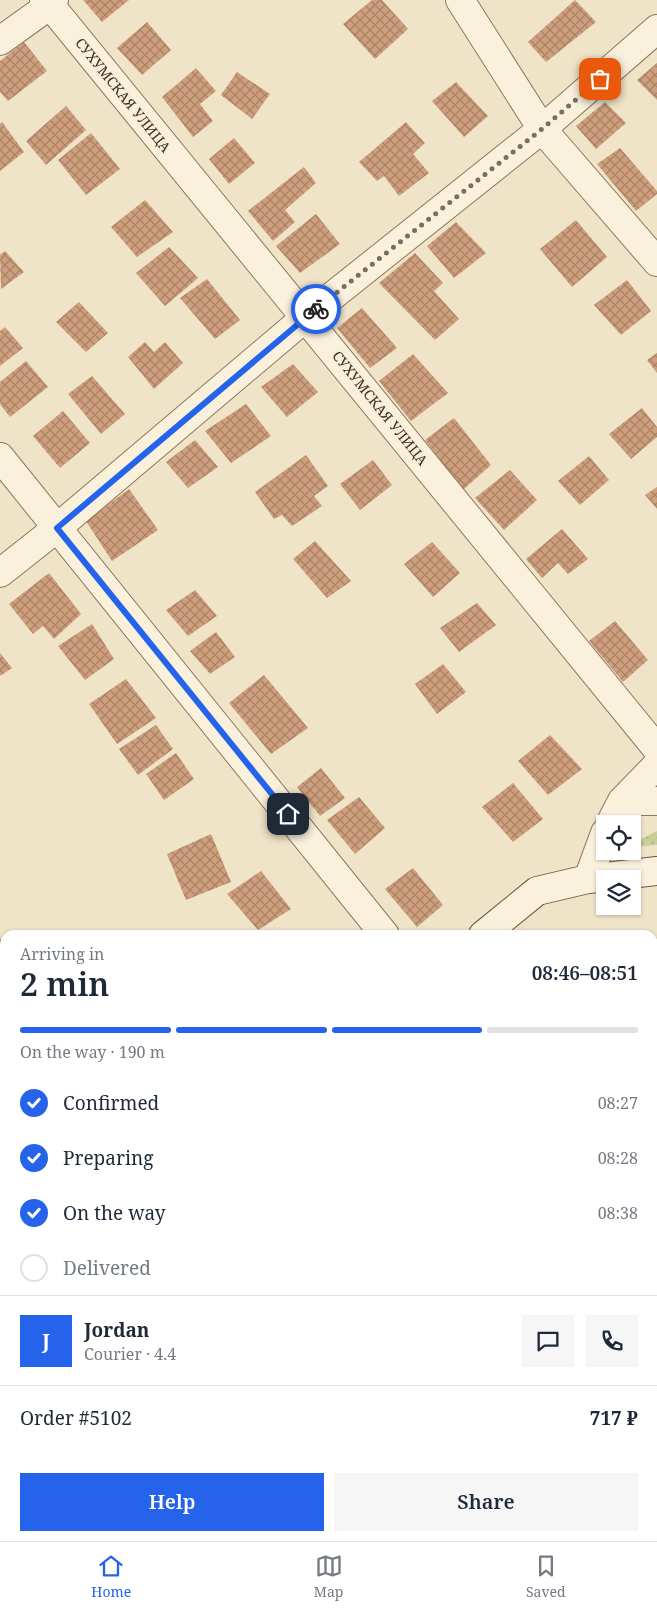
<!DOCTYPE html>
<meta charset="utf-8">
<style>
:root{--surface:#fff;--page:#f6f6f7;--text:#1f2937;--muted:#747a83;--line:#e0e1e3;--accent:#2563eb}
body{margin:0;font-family:"Noto Serif",serif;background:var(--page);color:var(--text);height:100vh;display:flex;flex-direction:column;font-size:19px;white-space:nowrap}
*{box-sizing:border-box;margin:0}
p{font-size:16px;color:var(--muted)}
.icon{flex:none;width:28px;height:28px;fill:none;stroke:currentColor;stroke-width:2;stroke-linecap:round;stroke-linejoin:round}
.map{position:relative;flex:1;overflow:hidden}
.details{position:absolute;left:0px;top:930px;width:658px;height:611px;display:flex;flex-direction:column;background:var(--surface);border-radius:15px 15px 0 0;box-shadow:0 1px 4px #0004}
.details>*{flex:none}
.controls{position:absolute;left:596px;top:815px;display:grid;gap:10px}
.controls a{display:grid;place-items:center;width:45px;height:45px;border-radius:0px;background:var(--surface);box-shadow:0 1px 4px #0004;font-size:25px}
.pin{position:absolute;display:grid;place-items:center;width:42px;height:42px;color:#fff;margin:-21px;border-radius:10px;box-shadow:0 2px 8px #0006}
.courier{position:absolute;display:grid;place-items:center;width:50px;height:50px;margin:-25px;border:4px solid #2563eb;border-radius:50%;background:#fff;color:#222;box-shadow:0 1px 6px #0007}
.headline em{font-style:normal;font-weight:600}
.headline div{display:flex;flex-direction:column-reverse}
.headline{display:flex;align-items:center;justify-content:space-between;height:85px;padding:0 20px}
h1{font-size:32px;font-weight:600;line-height:38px}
.bar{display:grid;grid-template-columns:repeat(4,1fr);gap:8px 5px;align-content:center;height:60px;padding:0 20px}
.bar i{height:6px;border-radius:4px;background:var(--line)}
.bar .selected{background:var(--accent)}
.bar p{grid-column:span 4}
.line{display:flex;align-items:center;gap:12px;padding:0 20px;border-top:1px solid var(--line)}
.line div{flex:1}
.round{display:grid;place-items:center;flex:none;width:52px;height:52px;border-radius:0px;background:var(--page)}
ol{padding:0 20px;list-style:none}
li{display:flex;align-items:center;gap:15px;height:55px}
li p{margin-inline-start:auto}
li .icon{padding:5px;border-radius:50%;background:var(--accent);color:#fff;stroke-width:4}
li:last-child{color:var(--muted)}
li i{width:28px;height:28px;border:2px solid var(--line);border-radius:50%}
.cta{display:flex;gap:10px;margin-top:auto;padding:10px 20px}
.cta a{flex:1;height:58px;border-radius:0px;background:var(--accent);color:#fff;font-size:20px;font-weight:600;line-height:58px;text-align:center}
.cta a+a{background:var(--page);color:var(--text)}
.tabs{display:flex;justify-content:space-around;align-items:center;height:70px;border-top:1px solid var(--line);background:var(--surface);font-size:14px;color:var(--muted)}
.tabs a{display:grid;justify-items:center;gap:2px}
.tabs .selected{color:var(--accent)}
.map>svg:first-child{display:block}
.grass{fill:url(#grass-dots)}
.building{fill:url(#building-cross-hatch)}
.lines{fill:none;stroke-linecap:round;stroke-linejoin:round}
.lane-casing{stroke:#8d765c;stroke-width:18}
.street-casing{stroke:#8d765c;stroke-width:30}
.secondary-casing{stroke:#6f573f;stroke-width:30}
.lane{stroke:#faf1dc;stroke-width:15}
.street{stroke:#faf1dc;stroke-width:28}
.secondary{stroke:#faf1dc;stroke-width:28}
.done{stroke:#7c6e5b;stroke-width:5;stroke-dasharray:0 9}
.route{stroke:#2563eb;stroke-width:6}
.labels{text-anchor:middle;stroke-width:4;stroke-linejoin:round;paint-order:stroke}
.street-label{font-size:14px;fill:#3d2e20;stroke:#f7eed8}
</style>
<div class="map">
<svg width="657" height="1541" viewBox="0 0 657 1541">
<defs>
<pattern id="grass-dots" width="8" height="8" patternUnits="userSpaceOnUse" patternTransform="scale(1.25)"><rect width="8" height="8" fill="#c9cf9b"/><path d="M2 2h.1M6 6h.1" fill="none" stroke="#aeb285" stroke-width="1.8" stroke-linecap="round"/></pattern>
<pattern id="building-cross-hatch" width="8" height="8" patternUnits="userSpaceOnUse" patternTransform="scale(1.25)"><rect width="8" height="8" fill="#cf9f7d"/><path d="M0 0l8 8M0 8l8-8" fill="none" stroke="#a98266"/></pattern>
</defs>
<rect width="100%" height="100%" fill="#f0e4c8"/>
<path class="grass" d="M 657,831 L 657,845 L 633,847 L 633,843 Z"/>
<path class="building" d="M 83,0 L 129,0 L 102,22 Z
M 372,0 L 382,0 L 408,29 L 375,59 L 343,24 Z
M 575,0 L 596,22 L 546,62 L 528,42 Z
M 147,22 L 171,50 L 142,75 L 117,48 Z
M 24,42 L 47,71 L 8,101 L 0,92 L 0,61 Z
M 657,63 L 657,100 L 637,80 Z
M 196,68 L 216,91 L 200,104 L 213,121 L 193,137 L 162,97 Z
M 237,72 L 270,94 L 252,119 L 221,95 Z
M 456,82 L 488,116 L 464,137 L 432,101 Z
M 605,102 L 626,123 L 596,149 L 576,126 Z
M 66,106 L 86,130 L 46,165 L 26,141 Z
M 2,122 L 24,152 L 0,171 L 0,124 Z
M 406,122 L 425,143 L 413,154 L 429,173 L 399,196 L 384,176 L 377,181 L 359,162 Z
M 91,133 L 120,169 L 86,195 L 58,160 Z
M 234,138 L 255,163 L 229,184 L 209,159 Z
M 620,148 L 657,191 L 657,194 L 636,211 L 597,164 Z
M 304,167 L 316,183 L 285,210 L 295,222 L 273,241 L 248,211 Z
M 145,200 L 173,232 L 137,257 L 111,227 Z
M 316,214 L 340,244 L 300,273 L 276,246 Z
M 576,220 L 607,257 L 572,287 L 540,249 Z
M 456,222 L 486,253 L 454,278 L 427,246 Z
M 169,247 L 198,278 L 165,306 L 136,273 Z
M 5,251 L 24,272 L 1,289 L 0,255 Z
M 415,253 L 443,283 L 434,291 L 459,319 L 435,340 L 379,283 Z
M 207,279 L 240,320 L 215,339 L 180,298 Z
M 627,280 L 651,311 L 621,335 L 594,305 Z
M 79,302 L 108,333 L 86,352 L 56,322 Z
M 362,308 L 397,348 L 370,368 L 337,328 Z
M 5,327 L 23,348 L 0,366 L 0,331 Z
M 145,342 L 154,352 L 165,342 L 183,363 L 154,389 L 128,357 Z
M 657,353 L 657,373 L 647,360 Z
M 413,354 L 448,393 L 411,421 L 379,381 Z
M 26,361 L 48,387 L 10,417 L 0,404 L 0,382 Z
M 293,364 L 318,392 L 287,417 L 261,387 Z
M 92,376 L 125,414 L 101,434 L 68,394 Z
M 246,404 L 271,436 L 231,463 L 205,431 Z
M 642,408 L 657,427 L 657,437 L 631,459 L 609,434 Z
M 63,411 L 90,443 L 60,468 L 33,436 Z
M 454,418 L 491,465 L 463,490 L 425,440 Z
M 195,440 L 218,467 L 188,488 L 166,462 Z
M 306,455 L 328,486 L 314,496 L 322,506 L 292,526 L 282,515 L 274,519 L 255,492 Z
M 589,456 L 609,480 L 580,505 L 558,481 Z
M 373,460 L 392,485 L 360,510 L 340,484 Z
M 510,470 L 537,500 L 504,530 L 475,498 Z
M 657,487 L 657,509 L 645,495 Z
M 129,489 L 158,530 L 112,561 L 86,521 Z
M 562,529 L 588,559 L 568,574 L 558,563 L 542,578 L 526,559 Z
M 315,541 L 351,581 L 327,598 L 293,559 Z
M 432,542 L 460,573 L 433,597 L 404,564 Z
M 49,573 L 81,614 L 54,639 L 43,626 L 33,634 L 9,604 Z
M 195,590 L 217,616 L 188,636 L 166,610 Z
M 477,603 L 496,625 L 459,652 L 440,628 Z
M 615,621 L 648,660 L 623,682 L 589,641 Z
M 92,624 L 114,659 L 85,680 L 58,646 Z
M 216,632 L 235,657 L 210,674 L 190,651 Z
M 0,653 L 12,668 L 0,676 Z
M 443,664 L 466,692 L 437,714 L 415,684 Z
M 264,675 L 308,728 L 271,754 L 229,703 Z
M 126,679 L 156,718 L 117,744 L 89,704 Z
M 156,725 L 173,749 L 138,775 L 119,749 Z
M 550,735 L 582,769 L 548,795 L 518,761 Z
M 176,753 L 194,779 L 164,800 L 146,774 Z
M 321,768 L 345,798 L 320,816 L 297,787 Z
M 513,783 L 543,819 L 513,842 L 482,807 Z
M 359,797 L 385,828 L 355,854 L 327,820 Z
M 211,834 L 231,882 L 186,900 L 167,854 Z
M 413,868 L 443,905 L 417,927 L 385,889 Z
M 261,871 L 291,909 L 258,930 L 227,894 Z
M 0,938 L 5,950 L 5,962 L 0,964 Z
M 5,1246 L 5,1288 L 0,1286 L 0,1256 Z
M 653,1262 L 657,1264 L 657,1386 L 652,1395 Z
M 0,1453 L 5,1456 L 5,1514 L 0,1512 Z
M 47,1536 L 114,1536 L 112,1541 L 56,1541 Z
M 507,1536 L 577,1536 L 575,1541 L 505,1541 Z"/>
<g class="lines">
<g class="lane-casing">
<path id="lane" d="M 0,1105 L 5,1088
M 0,1156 L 5,1158
M 0,1234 L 5,1224
M 652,1247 L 657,1247
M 0,1332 L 5,1333
M 0,1429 L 5,1432
M 400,1536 L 404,1541
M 138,1541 L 140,1536
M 465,1541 L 468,1536"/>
</g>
<g class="street-casing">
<path id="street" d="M 44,0 L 50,5 L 657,749
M 460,0 L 542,129 L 657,262
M 0,41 L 50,5 L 54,0
M 0,457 L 385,935
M 0,573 L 57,528 L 306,317 L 542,129 L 657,29
M 622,801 L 657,801
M 610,824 L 622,801 L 657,765
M 588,879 L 605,833
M 652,978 L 657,978
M 652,1488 L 657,1480
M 650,1536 L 657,1537
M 625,1541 L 627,1536"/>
</g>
<g class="secondary-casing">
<path id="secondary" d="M 483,935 L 537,891 L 588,879 L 657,871
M 0,1044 L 5,1044"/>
</g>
<use href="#lane" class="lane"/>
<use href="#street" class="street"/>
<use href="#secondary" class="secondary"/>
</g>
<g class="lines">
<path class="done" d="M 316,309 L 542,129 L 600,79"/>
<path class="route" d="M 288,814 L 57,528 L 316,309"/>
</g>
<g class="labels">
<g class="street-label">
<text transform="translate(123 95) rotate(51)" y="5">СУХУМСКАЯ УЛИЦА</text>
<text transform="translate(380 408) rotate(51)" y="5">СУХУМСКАЯ УЛИЦА</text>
</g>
</g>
</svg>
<div class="controls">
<a><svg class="icon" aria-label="locate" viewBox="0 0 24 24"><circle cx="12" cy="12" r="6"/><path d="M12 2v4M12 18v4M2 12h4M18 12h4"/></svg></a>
<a><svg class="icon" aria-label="layers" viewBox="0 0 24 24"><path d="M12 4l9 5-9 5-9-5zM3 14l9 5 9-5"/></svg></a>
</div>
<div class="pin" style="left:600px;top:79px;background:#ea580c"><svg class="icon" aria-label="bag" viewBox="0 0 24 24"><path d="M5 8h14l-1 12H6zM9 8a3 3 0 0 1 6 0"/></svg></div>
<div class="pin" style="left:288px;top:814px;background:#1f2937"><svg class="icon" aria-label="home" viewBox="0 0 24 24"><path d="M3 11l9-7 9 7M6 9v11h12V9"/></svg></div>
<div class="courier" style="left:316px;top:309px"><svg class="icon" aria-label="bike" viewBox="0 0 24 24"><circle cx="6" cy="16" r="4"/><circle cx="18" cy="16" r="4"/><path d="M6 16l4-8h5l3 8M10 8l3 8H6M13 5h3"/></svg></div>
<section class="details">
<div class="headline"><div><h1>2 min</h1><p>Arriving in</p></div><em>08:46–08:51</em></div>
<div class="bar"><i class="selected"></i><i class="selected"></i><i class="selected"></i><i></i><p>On the way · 190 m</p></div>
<ol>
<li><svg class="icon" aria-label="check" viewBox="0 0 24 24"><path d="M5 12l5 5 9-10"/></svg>Confirmed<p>08:27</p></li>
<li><svg class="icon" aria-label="check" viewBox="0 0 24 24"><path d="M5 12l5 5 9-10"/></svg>Preparing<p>08:28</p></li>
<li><svg class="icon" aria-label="check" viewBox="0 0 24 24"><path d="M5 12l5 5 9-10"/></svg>On the way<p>08:38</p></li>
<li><i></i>Delivered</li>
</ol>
<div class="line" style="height:90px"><b class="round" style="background:var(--accent);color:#fff">J</b><div><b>Jordan</b><p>Courier · 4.4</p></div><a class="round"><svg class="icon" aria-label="chat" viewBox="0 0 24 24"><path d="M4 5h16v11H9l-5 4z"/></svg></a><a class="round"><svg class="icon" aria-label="phone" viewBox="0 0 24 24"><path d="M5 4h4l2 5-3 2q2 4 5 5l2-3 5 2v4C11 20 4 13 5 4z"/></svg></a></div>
<div class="line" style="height:65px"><div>Order #5102</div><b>717 ₽</b></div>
<div class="cta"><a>Help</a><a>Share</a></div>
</section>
</div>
<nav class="tabs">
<a class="selected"><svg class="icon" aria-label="home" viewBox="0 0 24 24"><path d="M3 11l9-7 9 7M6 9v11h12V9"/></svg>Home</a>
<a><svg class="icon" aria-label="map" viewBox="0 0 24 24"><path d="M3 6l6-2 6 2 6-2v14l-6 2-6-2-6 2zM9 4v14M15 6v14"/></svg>Map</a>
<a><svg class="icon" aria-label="saved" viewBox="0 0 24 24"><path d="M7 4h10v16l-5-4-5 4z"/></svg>Saved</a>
</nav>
